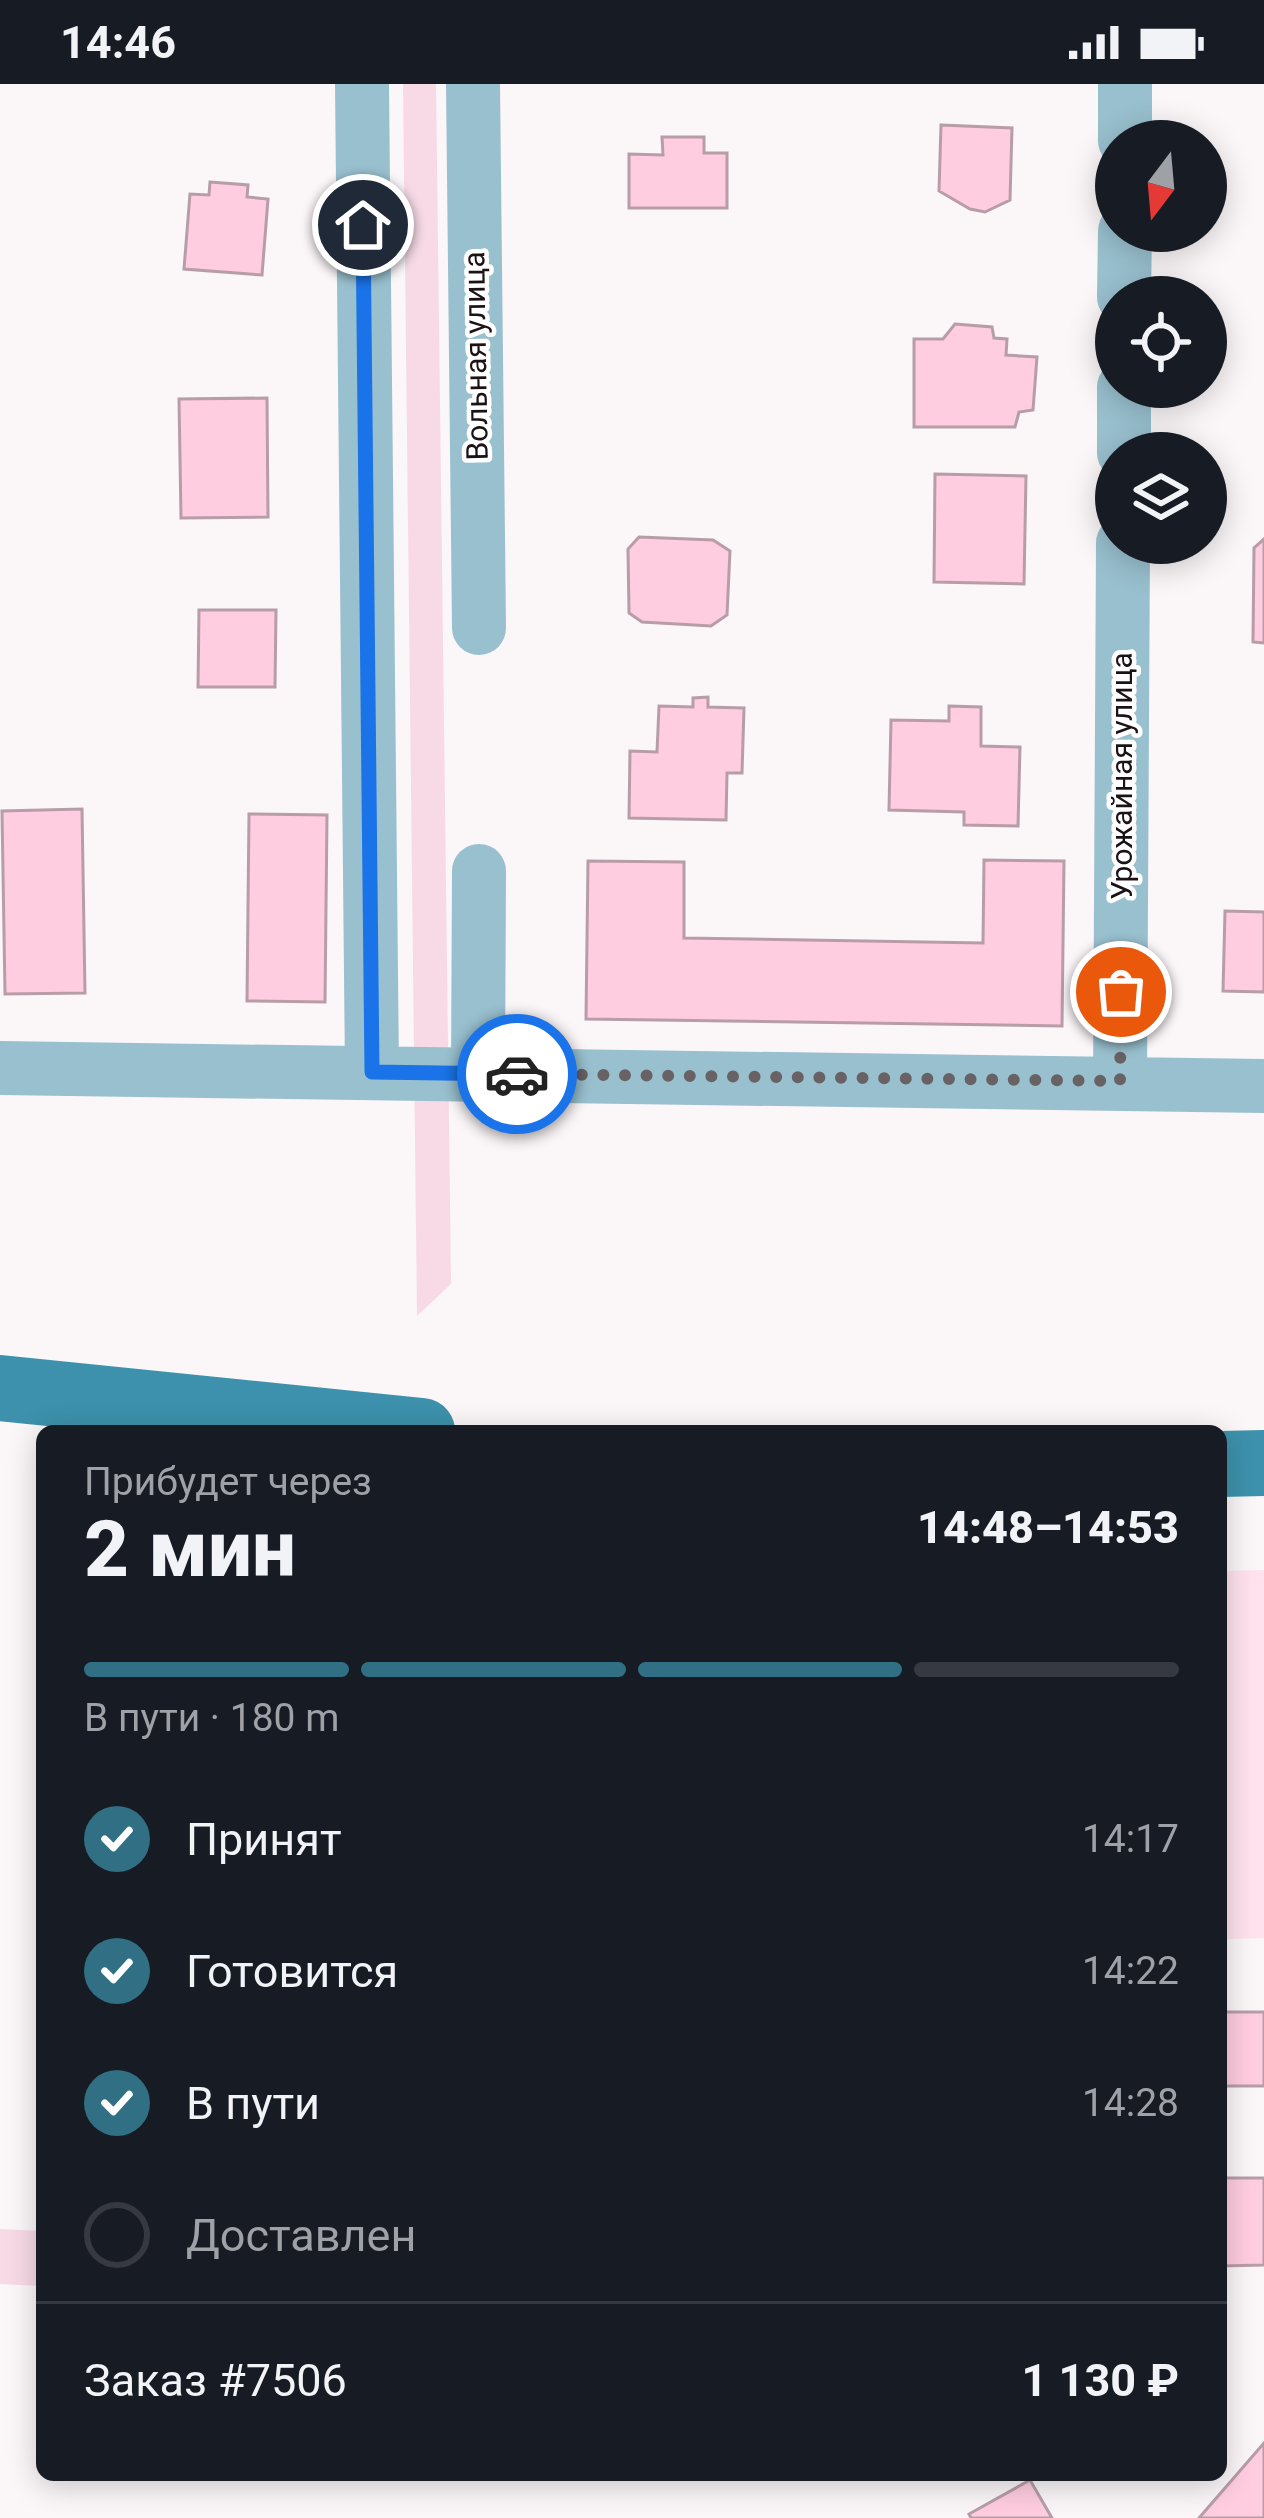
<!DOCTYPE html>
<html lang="ru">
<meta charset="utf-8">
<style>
:root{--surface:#171b24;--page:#242831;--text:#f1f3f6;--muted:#9ea1a6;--line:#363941;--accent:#306f84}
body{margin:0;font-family:Roboto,sans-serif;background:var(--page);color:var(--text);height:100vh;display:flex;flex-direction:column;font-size:45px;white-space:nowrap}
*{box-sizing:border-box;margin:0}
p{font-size:39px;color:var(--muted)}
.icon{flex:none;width:66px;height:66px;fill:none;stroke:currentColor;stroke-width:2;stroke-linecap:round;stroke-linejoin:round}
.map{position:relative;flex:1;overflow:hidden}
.sheet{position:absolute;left:36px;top:1341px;width:1191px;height:1056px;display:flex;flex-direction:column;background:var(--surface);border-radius:18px;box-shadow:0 6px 30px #0003}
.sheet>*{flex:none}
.needle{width:78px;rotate:196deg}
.buttons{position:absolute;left:1095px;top:36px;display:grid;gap:24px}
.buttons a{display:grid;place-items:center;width:132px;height:132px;border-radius:50%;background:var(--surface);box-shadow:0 6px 30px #0003;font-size:60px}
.pin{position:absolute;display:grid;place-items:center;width:102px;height:102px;color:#fff;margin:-51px;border:6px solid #fff;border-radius:50%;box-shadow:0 3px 12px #0007}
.courier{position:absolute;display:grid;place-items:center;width:120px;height:120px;margin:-60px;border:9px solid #1a73e8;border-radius:50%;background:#fff;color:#222;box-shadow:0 3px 15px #0007}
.overview em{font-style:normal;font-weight:800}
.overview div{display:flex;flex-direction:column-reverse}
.overview{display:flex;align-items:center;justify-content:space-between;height:204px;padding:0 48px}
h1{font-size:78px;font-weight:800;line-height:90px}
.bar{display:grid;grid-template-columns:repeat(4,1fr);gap:18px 12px;align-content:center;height:144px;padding:0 48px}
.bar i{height:15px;border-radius:9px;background:var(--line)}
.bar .current{background:var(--accent)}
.bar p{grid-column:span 4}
.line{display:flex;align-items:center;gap:30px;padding:0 48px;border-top:3px solid var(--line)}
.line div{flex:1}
ol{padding:0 48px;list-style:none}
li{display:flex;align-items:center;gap:36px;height:132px}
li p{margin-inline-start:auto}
li .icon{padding:12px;border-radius:50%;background:var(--accent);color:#fff;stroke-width:4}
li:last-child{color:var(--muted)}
li i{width:66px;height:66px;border:6px solid var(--line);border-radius:50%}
.status{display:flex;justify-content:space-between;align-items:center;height:84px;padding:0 60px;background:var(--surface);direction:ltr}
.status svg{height:33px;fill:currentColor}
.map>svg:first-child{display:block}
.built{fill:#ffe2ed}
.green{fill:#f7dae5}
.building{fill:#ffcce0;stroke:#b79da7;stroke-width:3}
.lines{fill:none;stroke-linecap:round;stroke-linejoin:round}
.minor{stroke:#99c0cf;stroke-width:54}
.major{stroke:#3d91ac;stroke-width:66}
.done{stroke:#696264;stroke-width:12;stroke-dasharray:0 21.6}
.route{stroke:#1a73e8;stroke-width:15}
.labels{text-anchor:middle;stroke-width:9;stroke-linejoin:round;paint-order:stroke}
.street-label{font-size:30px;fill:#1b1215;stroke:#fff}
</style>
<div class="status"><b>14:46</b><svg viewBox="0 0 49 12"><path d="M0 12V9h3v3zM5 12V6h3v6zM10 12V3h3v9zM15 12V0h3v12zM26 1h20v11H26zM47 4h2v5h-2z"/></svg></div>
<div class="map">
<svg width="1264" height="2434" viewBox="0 0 1264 2434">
<rect width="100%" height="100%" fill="#fbf6f8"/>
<path class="built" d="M 1264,1486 L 1264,1854 L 1227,1855 L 1221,1487 Z"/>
<path class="green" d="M 403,0 L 436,0 L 451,1200 L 417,1232 Z
M 0,2145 L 42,2147 L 42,2202 L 0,2200 Z"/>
<path class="building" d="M 941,41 L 1012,44 L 1010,116 L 985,128 L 970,125 L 939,107 Z
M 662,53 L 704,53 L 704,69 L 727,69 L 727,124 L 629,124 L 629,70 L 663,71 Z
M 210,98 L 248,101 L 247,113 L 268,115 L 262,191 L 184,185 L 190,110 L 209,111 Z
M 955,240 L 992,243 L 994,254 L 1007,255 L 1006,271 L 1037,273 L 1033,326 L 1019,328 L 1015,343 L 914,343 L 914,255 L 943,255 Z
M 267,314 L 268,433 L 181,434 L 179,315 Z
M 935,390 L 1026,392 L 1024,500 L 934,498 Z
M 639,453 L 713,456 L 730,467 L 727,531 L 711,542 L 642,538 L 629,529 L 628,465 Z
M 1264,455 L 1264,559 L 1253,558 L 1254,464 Z
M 199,526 L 276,526 L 275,603 L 198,603 Z
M 708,613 L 708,623 L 744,624 L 742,689 L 727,689 L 726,736 L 629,734 L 630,667 L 657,668 L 659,622 L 693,623 L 693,614 Z
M 949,622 L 981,623 L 981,662 L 1020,663 L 1018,742 L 964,741 L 964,728 L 889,726 L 891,636 L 949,637 Z
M 82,725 L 85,909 L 5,910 L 2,727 Z
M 249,730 L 327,731 L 325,918 L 247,917 Z
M 984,776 L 1064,777 L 1062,942 L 586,935 L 588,777 L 684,778 L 684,854 L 983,859 Z
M 1225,827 L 1264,828 L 1264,908 L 1223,907 Z
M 1221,1928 L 1264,1928 L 1264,2002 L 1221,2002 Z
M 1221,2094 L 1264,2094 L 1264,2181 L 1221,2182 Z
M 1264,2359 L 1264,2434 L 1199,2434 Z
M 1030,2396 L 1052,2434 L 971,2434 L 969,2430 Z"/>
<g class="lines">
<path class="minor" d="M 362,0 L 372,988
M 473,0 L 479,544
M 1125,57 L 1125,0
M 1124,213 L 1125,147
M 1124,369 L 1124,303
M 0,984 L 1264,1002
M 478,989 L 479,787
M 1120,997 L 1123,459"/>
<path class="major" d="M 0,1304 L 422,1347
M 1221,1380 L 1264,1379"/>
</g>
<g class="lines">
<path class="done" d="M 517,990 L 1120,997 L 1121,908"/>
<path class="route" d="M 363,141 L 372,988 L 517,990"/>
</g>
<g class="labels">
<g class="street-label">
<text transform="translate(476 272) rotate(-91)" y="10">Вольная улица</text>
<text transform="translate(1122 692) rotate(-90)" y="10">Урожайная улица</text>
</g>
</g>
</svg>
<div class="buttons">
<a><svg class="needle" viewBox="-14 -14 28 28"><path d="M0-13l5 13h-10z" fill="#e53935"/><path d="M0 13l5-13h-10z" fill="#9ea1a6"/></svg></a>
<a><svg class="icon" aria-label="locate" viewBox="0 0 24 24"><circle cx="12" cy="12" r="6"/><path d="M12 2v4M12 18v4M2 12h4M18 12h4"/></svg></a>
<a><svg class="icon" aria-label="layers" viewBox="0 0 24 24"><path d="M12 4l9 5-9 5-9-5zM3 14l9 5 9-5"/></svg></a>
</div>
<div class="pin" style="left:1121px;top:908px;background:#ea580c"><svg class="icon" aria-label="bag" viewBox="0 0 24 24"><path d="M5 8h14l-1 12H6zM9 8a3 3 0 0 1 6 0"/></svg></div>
<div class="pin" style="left:363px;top:141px;background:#1f2937"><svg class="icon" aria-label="home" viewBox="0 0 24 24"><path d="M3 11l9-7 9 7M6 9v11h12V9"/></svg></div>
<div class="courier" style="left:517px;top:990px"><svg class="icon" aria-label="car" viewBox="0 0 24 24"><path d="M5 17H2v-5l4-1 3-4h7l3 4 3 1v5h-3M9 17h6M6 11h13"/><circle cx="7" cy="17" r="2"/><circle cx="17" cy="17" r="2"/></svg></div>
<section class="sheet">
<div class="overview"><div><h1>2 мин</h1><p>Прибудет через</p></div><em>14:48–14:53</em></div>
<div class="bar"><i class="current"></i><i class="current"></i><i class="current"></i><i></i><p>В пути · 180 m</p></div>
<ol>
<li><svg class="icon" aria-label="check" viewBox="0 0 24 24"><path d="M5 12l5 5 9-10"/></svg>Принят<p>14:17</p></li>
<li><svg class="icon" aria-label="check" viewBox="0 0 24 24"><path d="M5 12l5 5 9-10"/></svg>Готовится<p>14:22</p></li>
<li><svg class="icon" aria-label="check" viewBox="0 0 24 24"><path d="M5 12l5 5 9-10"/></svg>В пути<p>14:28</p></li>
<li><i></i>Доставлен</li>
</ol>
<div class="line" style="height:156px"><div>Заказ #7506</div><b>1 130 ₽</b></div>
</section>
</div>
